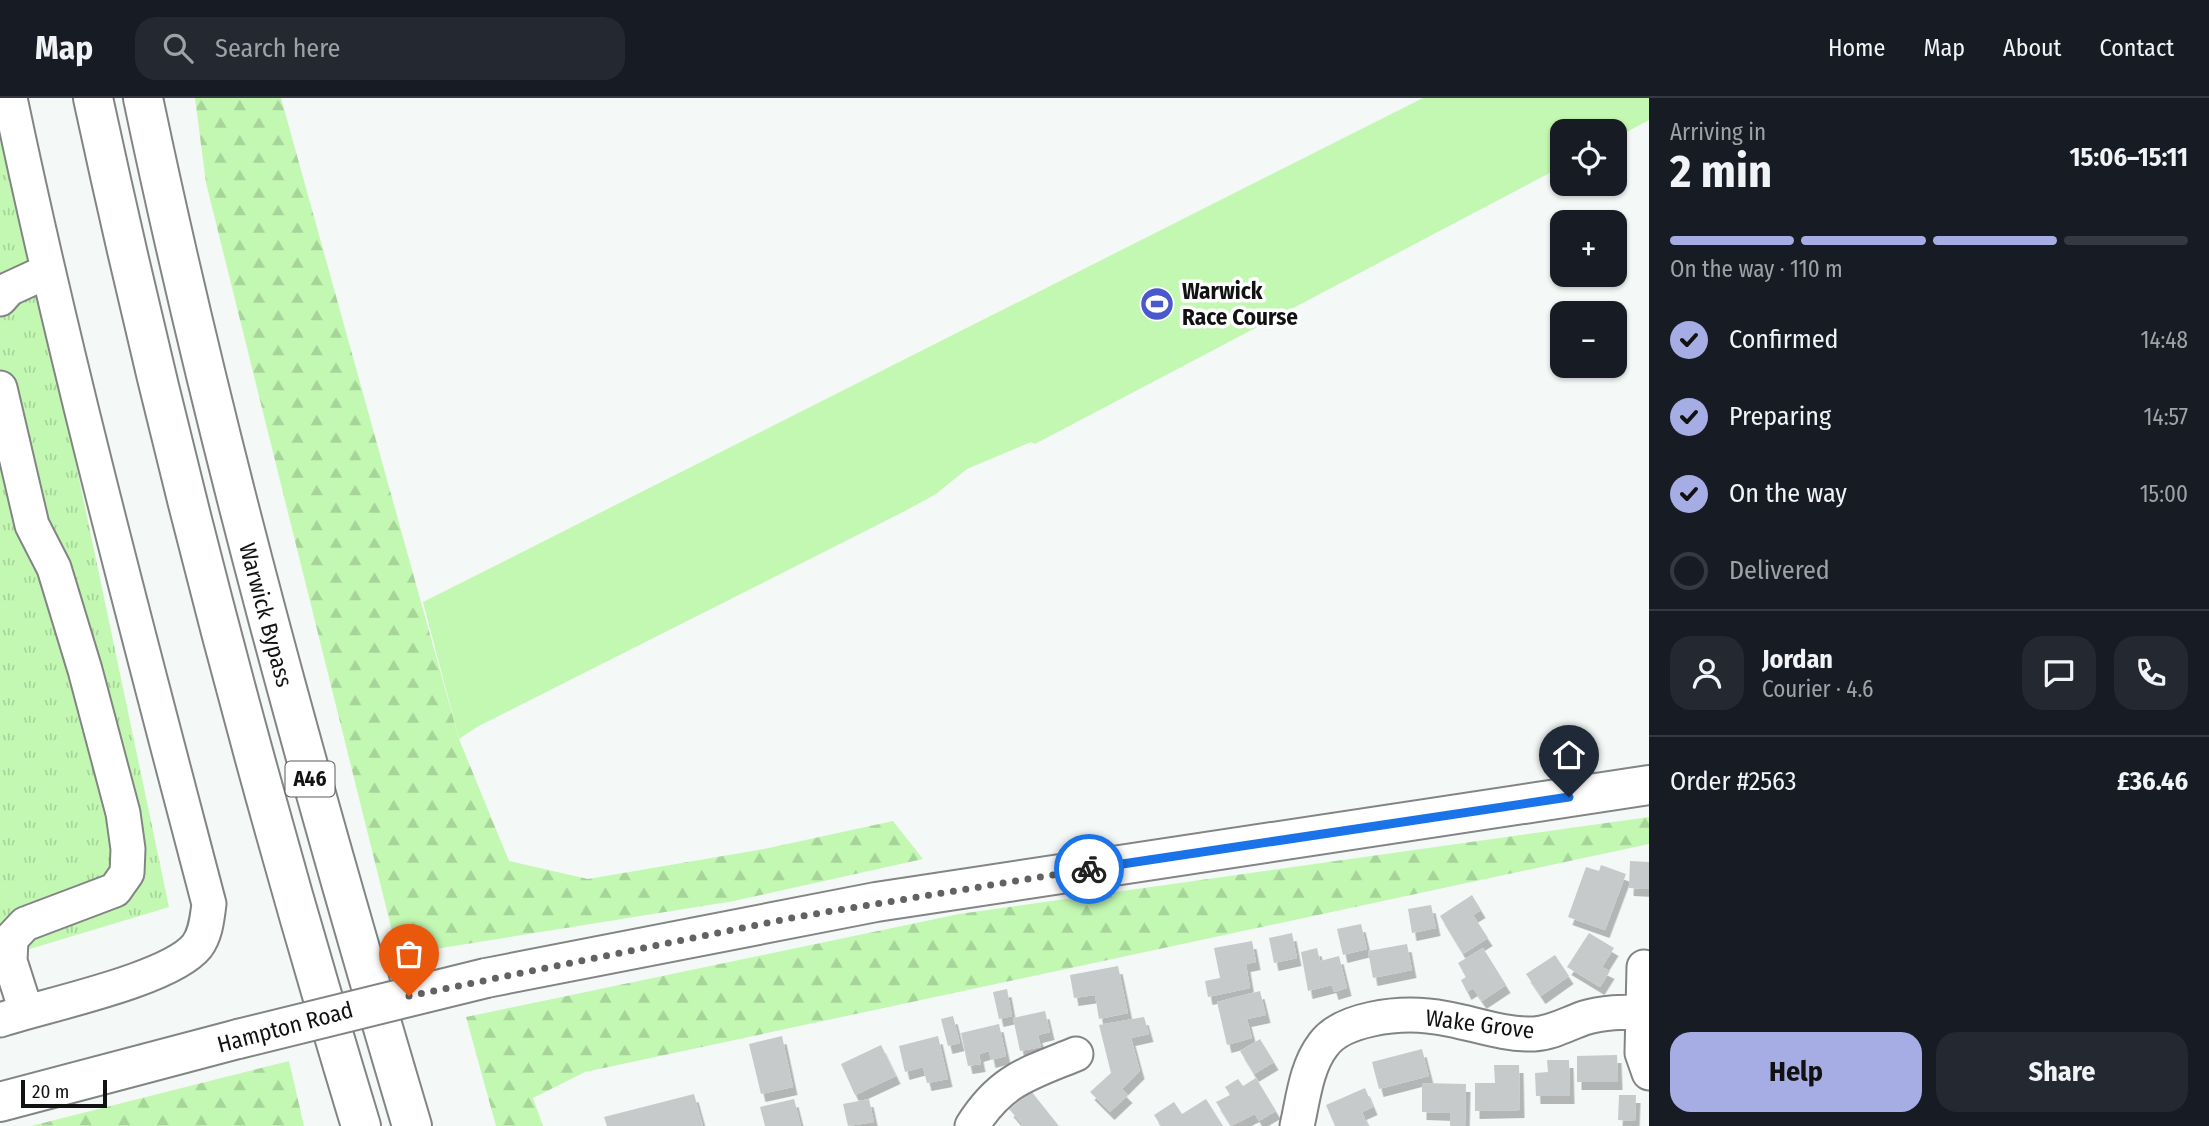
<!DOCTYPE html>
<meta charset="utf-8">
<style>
:root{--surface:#171b24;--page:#242831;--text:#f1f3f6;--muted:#9ea1a6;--line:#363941;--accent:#a6ade4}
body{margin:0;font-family:"Fira Sans Condensed",sans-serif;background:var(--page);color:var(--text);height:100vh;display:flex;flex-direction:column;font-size:26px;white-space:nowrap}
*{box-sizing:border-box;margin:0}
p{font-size:23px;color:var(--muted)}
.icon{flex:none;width:38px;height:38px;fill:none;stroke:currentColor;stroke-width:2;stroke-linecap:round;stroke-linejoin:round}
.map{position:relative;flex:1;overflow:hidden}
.details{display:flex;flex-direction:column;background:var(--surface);width:560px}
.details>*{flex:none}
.fabs{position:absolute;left:1550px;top:21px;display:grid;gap:14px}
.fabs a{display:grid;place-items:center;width:77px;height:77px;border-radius:14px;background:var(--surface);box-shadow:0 2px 5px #0004;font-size:35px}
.scale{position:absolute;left:21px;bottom:18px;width:86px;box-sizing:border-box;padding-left:7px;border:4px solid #111312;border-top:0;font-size:19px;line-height:24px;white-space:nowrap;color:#111312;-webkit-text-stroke:5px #fff;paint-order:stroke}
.pin{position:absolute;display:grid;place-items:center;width:60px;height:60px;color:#fff;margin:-72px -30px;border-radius:50% 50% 50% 0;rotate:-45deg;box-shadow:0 0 7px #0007}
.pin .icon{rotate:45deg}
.courier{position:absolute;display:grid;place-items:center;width:70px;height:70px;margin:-35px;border:5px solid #1a73e8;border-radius:50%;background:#fff;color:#222;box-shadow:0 2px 9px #0007}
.overview em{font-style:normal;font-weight:700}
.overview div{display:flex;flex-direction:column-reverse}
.overview{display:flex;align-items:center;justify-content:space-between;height:119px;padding:0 21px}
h1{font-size:46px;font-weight:700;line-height:52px}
.bar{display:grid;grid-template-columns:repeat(4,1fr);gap:10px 7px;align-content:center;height:84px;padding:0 21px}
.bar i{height:9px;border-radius:5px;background:var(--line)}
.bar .selected{background:var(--accent)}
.bar p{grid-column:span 4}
.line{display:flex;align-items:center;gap:18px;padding:0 21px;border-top:2px solid var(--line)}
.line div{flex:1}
.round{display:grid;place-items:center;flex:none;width:74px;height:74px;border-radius:21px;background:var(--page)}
ol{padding:0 21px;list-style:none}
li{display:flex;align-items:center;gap:21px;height:77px}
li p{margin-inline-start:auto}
li .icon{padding:7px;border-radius:50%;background:var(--accent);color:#111;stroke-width:4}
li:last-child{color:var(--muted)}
li i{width:38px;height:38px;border:4px solid var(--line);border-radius:50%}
.action{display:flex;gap:14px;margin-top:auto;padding:14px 21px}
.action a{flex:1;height:80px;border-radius:21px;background:var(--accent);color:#111;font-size:28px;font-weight:700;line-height:80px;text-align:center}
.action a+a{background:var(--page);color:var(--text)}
header{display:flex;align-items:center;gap:42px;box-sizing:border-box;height:98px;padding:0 35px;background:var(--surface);border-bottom:2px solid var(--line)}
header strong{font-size:33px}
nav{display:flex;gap:38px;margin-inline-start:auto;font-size:24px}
.search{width:490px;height:63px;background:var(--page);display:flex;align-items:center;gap:18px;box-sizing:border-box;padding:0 24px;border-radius:21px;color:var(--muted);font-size:26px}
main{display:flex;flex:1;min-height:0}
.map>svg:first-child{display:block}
.grass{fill:#c3f8b3}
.forest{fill:url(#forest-firs)}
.park{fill:url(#park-tufts)}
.building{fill:#c6caca;filter:url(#shadow)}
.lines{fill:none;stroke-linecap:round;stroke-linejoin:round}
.minor-casing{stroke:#828584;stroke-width:37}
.major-casing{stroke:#828584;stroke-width:42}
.highway-casing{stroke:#828584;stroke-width:42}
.minor{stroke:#fff;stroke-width:33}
.major{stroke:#fff;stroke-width:38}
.highway{stroke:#fff;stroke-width:38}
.major-bridge-casing{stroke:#828584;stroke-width:42;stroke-linecap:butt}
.major-bridge{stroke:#fff;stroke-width:38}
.done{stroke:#606362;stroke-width:7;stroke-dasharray:0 12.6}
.route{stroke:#1a73e8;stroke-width:9}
.labels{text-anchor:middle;stroke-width:7;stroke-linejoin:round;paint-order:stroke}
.shield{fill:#fff;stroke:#585a59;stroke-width:2}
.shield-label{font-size:21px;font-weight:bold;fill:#111312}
.poi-label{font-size:23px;font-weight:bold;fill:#111312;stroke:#fff;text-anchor:start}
.street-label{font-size:23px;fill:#111312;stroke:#fff}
</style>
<header>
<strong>Map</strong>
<div class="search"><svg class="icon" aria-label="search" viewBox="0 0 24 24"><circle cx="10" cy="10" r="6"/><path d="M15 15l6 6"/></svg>Search here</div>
<nav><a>Home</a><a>Map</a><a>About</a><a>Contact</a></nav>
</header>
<main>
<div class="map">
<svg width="1649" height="1028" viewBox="0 0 1649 1028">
<defs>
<pattern id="forest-firs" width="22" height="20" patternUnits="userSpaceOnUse" patternTransform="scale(1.75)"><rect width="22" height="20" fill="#c3f8b3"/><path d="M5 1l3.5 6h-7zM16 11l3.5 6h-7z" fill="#a6d499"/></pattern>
<pattern id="park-tufts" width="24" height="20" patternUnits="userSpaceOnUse" patternTransform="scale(1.75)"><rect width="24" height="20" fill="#c3f8b3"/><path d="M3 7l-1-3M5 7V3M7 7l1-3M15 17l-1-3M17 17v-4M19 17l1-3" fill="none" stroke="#a6d499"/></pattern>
<filter id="shadow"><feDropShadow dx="4.5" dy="8" stdDeviation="0" flood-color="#0004"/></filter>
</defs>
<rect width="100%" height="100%" fill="#f4f8f7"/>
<path class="grass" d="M 1423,0 L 1649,0 L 1649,22 L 1625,35 L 1563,33 L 1563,68 L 1035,346 L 1031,344 L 967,371 L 936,396 L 905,413 L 477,629 L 459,641 L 423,504 Z"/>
<path class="forest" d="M 195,0 L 281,0 L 459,641 L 509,763 L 588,781 L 764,751 L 893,723 L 923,761 L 734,803 L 398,857 L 206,85 Z
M 1649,719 L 1649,746 L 585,974 L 533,1000 L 543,1028 L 496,1028 L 466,919 L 959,816 Z
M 289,963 L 304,1028 L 31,1028 Z"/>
<path class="park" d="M 0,4 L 169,809 L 0,860 Z"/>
<path class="building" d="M 1630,763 L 1649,764 L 1649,791 L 1629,790 Z
M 1601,767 L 1626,776 L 1605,832 L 1568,819 L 1586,769 L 1599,773 Z
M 1472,797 L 1481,812 L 1473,817 L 1488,840 L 1463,856 L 1440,818 Z
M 1431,807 L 1436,830 L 1412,835 L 1408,811 Z
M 1361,826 L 1367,851 L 1343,857 L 1337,831 Z
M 1292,835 L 1297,860 L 1274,865 L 1269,840 Z
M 1589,835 L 1614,850 L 1602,869 L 1610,873 L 1600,889 L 1567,869 Z
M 1252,843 L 1256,864 L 1246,866 L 1250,890 L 1208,899 L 1205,883 L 1220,880 L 1214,850 Z
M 1407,846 L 1412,872 L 1373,880 L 1368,853 Z
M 1317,850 L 1320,863 L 1339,858 L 1347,890 L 1334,894 L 1332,887 L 1308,893 L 1301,854 Z
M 1483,850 L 1506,887 L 1482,903 L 1473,890 L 1467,894 L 1461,882 L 1466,879 L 1458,865 Z
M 1555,857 L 1569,878 L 1541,898 L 1526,876 Z
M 1118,868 L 1128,915 L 1099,921 L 1095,897 L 1074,900 L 1070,877 Z
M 1007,891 L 1012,918 L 999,921 L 993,894 Z
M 1260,893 L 1266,917 L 1247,921 L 1252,940 L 1227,947 L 1217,904 Z
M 1045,913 L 1050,934 L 1038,937 L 1041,949 L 1020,953 L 1013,920 Z
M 953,918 L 960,945 L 948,948 L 941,921 Z
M 1144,919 L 1149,936 L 1131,940 L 1140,973 L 1122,991 L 1128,997 L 1110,1014 L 1090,994 L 1111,975 L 1099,927 Z
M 999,926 L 1006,958 L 991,962 L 989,953 L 979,956 L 981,966 L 968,968 L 961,935 Z
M 782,938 L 793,989 L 761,996 L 749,946 Z
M 938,938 L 948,981 L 927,985 L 923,969 L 905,974 L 899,948 Z
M 1260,941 L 1274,964 L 1254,976 L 1240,953 Z
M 881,947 L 896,978 L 855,997 L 841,966 Z
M 1422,951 L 1429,978 L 1379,991 L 1372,964 Z
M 1617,957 L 1618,984 L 1577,984 L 1577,958 Z
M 1547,962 L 1569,962 L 1570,998 L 1536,998 L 1535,975 L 1548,974 Z
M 1494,967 L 1519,967 L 1520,1012 L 1475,1013 L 1475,985 L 1495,985 Z
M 1256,980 L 1276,1013 L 1259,1023 L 1255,1016 L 1231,1028 L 1216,1004 L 1230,997 L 1225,989 L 1238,981 L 1243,988 Z
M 1422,985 L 1466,986 L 1465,1028 L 1450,1028 L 1450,1015 L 1422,1014 Z
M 1365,990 L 1373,1009 L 1362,1014 L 1368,1028 L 1335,1028 L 1326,1007 Z
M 1031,993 L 1059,1028 L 1020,1028 L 1022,1026 L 1009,1011 Z
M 694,996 L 703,1028 L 607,1028 L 604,1019 Z
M 1619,997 L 1636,997 L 1635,1023 L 1618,1022 Z
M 794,1001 L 801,1028 L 765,1028 L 760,1009 Z
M 869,1001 L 874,1024 L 848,1028 L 843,1006 Z
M 1206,1001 L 1223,1028 L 1161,1028 L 1154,1017 L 1174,1004 L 1182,1016 Z"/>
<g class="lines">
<g class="minor-casing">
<path id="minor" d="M 0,201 L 9,191 L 48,173
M 0,290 L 32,427 L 54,470 L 85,572 L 123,715 L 128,751 L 127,775 L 115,792 L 25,826 L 11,841 L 10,863 L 26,913
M 1644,869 L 1642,955 L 1649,975
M 0,922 C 45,907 170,882 197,848 C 206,836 207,820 209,806 C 139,539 67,271 10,0
M 972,1028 C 1001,982 1027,976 1076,956
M 1297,1028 C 1303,1002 1306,969 1323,947 C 1342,920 1398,915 1428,918 C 1464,921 1497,937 1534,936 C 1552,935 1567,926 1584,920 C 1603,914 1624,914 1643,914"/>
</g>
<g class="major-casing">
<path id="major" d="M 486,880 L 876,804 L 1649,687
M 0,1004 L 238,941"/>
</g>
<g class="highway-casing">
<path id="highway" d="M 93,0 C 168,347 258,689 361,1028
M 143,0 C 216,347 311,688 412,1028"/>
</g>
<use href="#minor" class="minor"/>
<use href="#major" class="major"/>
<use href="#highway" class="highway"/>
<g class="major-bridge-casing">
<path id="major-bridge" d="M 238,941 L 486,880"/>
</g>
<use href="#major-bridge" class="major-bridge"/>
</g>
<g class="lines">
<path class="done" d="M 409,898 L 796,819 L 1089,771"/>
<path class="route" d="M 1089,771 L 1569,699"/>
</g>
<defs>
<g id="stadium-disc" transform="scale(1.75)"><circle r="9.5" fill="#4a58cd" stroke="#fff"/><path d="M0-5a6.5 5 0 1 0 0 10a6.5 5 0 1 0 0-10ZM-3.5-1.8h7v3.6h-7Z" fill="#fff"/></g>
</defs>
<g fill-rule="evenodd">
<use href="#stadium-disc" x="1157" y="206"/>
</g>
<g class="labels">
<rect class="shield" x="285.5" y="663.5" width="49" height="35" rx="5"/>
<g class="shield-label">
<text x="310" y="688">A46</text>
</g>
<g class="poi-label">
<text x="1182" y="201">Warwick<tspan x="1182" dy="26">Race Course</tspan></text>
</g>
<g class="street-label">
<text transform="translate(266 517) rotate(75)" y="8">Warwick Bypass</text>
<text transform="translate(1480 926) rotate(7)" y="8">Wake Grove</text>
<text transform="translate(285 929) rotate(-15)" y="8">Hampton Road</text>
</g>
</g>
</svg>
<div class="fabs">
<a><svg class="icon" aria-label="locate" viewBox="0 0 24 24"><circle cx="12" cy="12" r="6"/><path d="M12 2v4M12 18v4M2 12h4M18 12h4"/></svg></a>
<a>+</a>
<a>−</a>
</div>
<div class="scale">20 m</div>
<div class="pin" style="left:409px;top:898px;background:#ea580c"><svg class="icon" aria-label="bag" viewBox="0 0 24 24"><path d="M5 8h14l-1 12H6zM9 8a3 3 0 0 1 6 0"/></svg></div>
<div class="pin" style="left:1569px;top:699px;background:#1f2937"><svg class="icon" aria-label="home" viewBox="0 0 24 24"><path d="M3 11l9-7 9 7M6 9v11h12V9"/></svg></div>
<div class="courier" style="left:1089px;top:771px"><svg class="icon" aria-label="bike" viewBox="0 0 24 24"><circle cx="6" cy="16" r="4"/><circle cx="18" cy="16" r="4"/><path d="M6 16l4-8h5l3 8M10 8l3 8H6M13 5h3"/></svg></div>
</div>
<section class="details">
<div class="overview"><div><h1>2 min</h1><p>Arriving in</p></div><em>15:06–15:11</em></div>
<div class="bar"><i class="selected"></i><i class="selected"></i><i class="selected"></i><i></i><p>On the way · 110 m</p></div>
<ol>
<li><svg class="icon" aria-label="check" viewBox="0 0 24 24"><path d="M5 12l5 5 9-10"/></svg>Confirmed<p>14:48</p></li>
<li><svg class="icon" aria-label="check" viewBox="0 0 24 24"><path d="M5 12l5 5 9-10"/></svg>Preparing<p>14:57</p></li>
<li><svg class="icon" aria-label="check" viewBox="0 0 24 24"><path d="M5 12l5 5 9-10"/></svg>On the way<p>15:00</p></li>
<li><i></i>Delivered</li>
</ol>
<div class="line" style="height:126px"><a class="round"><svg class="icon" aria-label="person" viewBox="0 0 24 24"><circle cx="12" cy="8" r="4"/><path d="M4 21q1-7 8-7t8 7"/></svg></a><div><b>Jordan</b><p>Courier · 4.6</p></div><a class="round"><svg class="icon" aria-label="chat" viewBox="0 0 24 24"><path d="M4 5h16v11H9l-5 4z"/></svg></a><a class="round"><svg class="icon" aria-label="phone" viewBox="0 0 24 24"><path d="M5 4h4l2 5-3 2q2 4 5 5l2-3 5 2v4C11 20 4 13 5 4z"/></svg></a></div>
<div class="line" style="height:91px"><div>Order #2563</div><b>£36.46</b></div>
<div class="action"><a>Help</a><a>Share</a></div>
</section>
</main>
